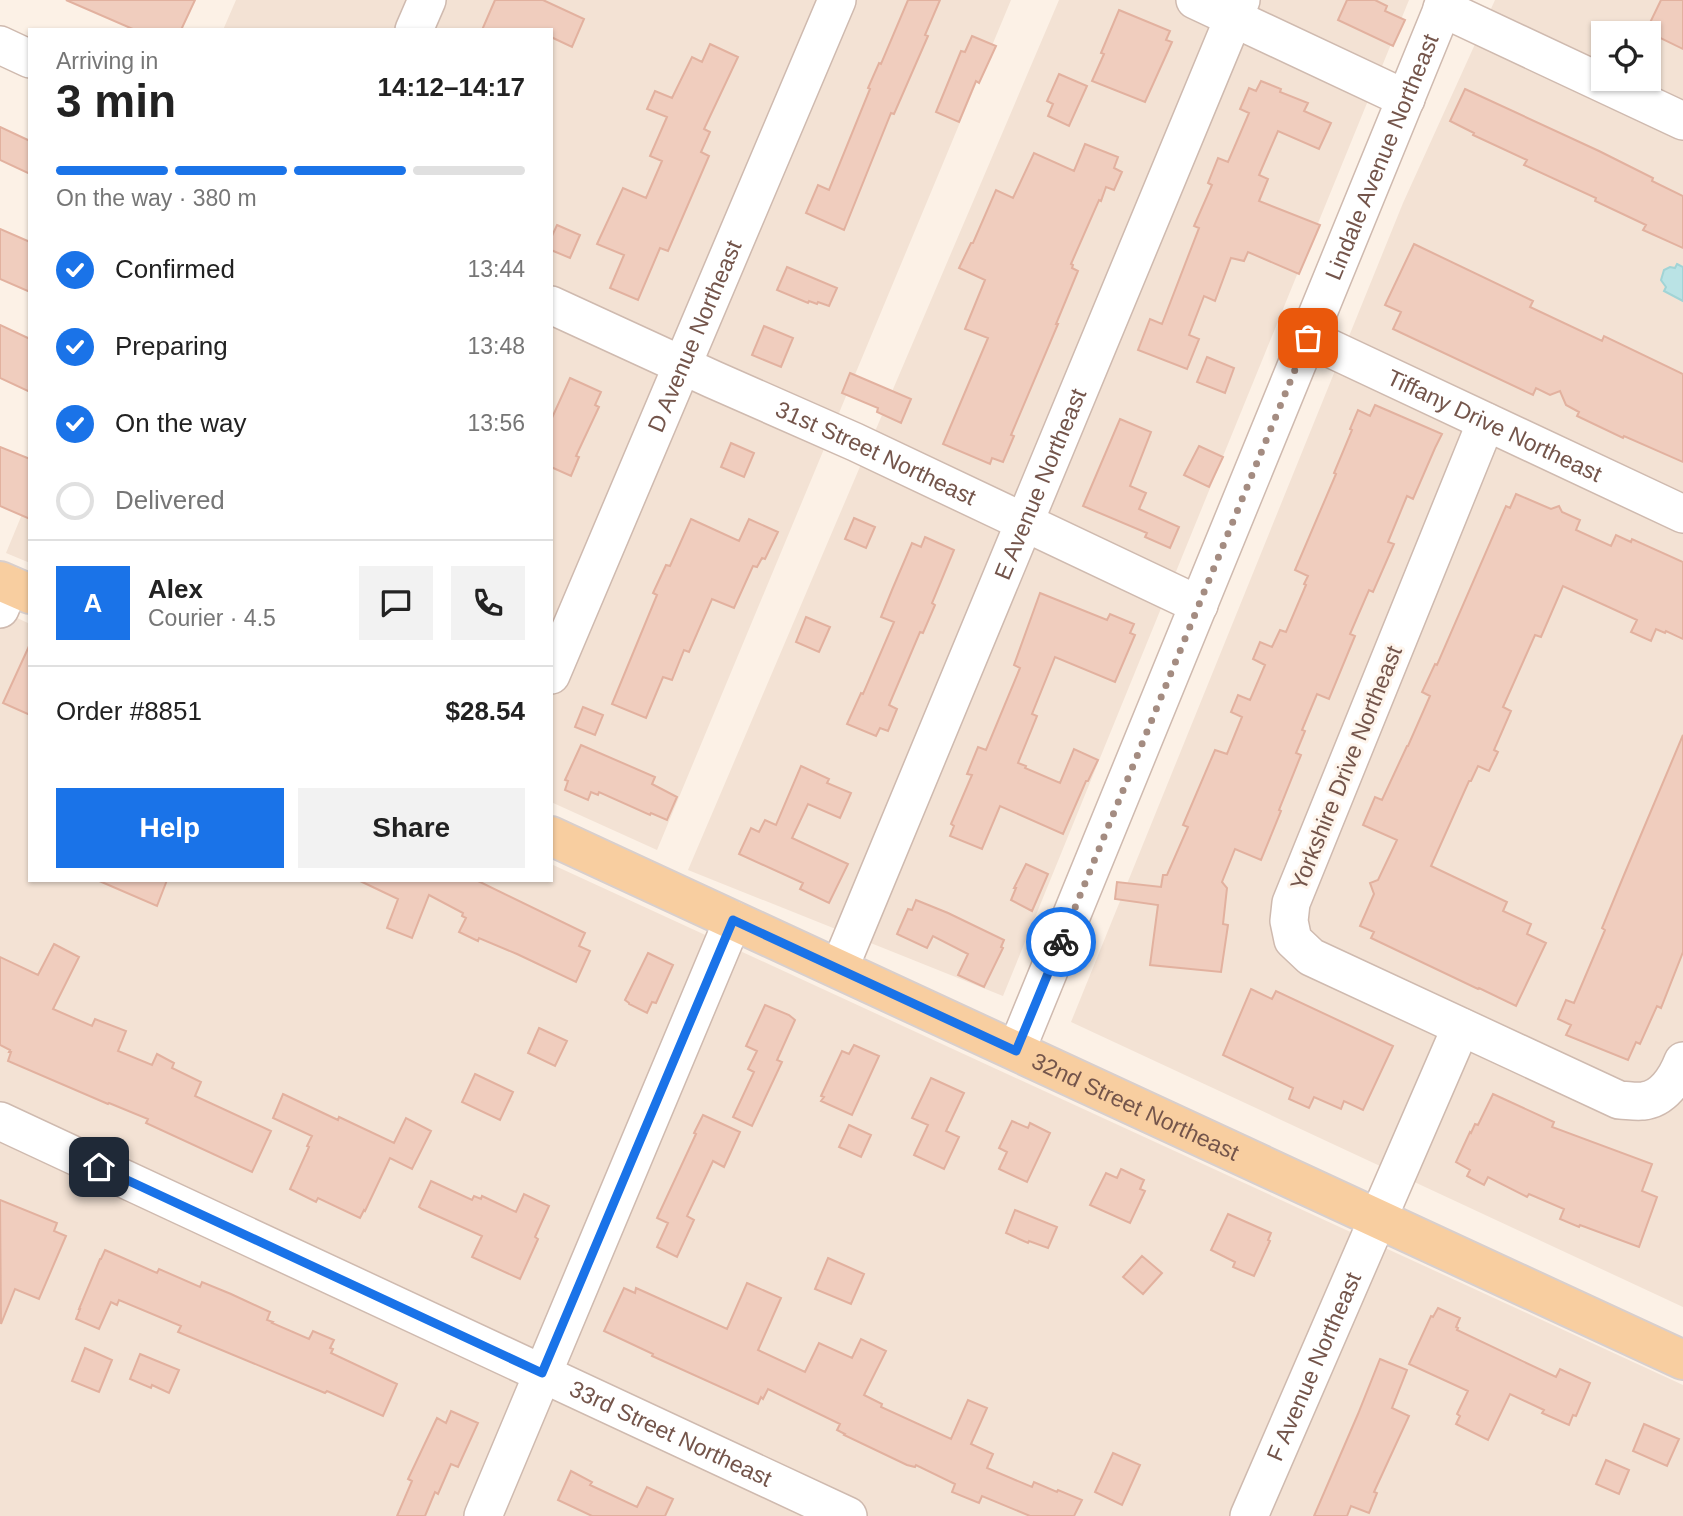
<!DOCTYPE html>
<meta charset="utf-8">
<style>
:root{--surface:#fff;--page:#f2f2f2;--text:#222;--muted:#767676;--line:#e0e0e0;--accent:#1a73e8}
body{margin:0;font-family:Arial,sans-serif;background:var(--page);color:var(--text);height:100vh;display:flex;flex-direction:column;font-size:26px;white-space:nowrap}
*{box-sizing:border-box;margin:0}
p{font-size:23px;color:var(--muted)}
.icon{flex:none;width:38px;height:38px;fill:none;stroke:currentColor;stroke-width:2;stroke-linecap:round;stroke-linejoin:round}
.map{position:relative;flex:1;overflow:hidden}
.sheet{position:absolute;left:28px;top:28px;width:525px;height:854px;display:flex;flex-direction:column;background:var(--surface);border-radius:0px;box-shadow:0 2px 5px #0004}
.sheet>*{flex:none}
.controls{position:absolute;left:1591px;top:21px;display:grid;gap:14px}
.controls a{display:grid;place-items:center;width:70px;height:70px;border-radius:0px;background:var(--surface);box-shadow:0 2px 5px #0004;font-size:35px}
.pin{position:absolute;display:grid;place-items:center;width:60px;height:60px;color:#fff;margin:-30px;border-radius:14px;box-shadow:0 4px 10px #0006}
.courier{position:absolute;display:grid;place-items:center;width:70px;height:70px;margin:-35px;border:5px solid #1a73e8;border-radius:50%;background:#fff;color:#222;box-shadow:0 2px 9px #0007}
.head em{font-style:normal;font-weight:700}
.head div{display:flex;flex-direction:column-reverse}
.head{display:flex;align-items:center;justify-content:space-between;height:119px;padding:0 28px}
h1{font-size:46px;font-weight:700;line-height:52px}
.bar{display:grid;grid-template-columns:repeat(4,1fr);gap:10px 7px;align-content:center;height:84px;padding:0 28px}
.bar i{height:9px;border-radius:5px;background:var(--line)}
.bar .current{background:var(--accent)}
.bar p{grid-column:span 4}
.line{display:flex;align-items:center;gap:18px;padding:0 28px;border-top:2px solid var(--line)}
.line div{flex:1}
.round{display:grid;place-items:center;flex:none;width:74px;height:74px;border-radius:0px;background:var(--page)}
ol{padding:0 28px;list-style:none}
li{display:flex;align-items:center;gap:21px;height:77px}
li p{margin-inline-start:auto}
li .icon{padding:7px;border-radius:50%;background:var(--accent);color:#fff;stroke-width:4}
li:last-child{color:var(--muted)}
li i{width:38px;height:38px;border:4px solid var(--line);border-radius:50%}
.button{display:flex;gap:14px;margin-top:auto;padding:14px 28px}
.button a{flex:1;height:80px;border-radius:0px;background:var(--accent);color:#fff;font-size:28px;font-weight:700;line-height:80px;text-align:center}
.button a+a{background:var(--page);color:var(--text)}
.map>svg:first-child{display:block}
.residential{fill:#f3e2d4;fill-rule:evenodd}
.water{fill:#bae3e5;stroke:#a1d4d6;stroke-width:2}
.building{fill:#f0cdbe;stroke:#e2b19f;stroke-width:2}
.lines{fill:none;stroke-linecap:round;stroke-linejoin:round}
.minor-casing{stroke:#cfbaaf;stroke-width:40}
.major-casing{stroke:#d8cfcd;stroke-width:42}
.minor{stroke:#fff;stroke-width:37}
.major{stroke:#f8cea0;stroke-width:38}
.done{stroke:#a48c81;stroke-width:7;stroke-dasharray:0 12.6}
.route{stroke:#1a73e8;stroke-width:9}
.labels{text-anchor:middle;stroke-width:6;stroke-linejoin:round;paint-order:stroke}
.street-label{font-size:23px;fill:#74554b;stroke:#fef5ec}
</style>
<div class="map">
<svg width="1683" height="1516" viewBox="0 0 1683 1516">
<rect width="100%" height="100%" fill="#fcf1e6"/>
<path class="residential" d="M 236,0 L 1011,0 L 657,850 L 551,802 L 551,30 L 223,30 Z
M 1059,0 L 1409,0 L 1003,996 L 688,870 Z
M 1495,0 L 1683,0 L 1683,1307 L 1071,1022 L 1403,203 ZM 1603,33 L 1648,33 L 1648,79 L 1603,79 Z
M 30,495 L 30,563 L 6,553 Z
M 0,610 L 30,624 L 30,880 L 551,880 L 551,864 L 1683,1385 L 1683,1516 L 0,1516 Z"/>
<path class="water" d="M 1677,264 L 1683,267 L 1683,301 L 1664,291 L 1666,287 L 1661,280 L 1664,270 L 1670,267 L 1675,268 Z"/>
<path class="building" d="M 66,0 L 195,0 L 181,30 L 135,30 Z
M 495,0 L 543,0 L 584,19 L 572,47 L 551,37 L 551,30 L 482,30 Z
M 908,0 L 940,0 L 925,35 L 928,36 L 894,114 L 891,113 L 844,230 L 806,213 L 818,185 L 829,190 L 870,89 L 868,88 L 879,63 L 881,64 Z
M 1347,0 L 1375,0 L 1387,6 L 1385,11 L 1405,20 L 1393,46 L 1338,20 Z
M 1661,0 L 1683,0 L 1683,49 L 1646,31 Z
M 1119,10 L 1170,31 L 1166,40 L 1172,42 L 1145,102 L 1092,81 L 1104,54 L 1101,53 Z
M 972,36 L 996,46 L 979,83 L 976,81 L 959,122 L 936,112 L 961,51 L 965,52 Z
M 710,44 L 738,57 L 704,129 L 710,132 L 701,152 L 709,156 L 668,251 L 660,248 L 638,300 L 610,288 L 624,255 L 597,244 L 623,188 L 646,198 L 662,161 L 650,156 L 667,117 L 647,109 L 655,91 L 672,98 L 692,57 L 702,62 Z
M 1059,74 L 1087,86 L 1069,126 L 1048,116 L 1053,104 L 1047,101 Z
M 1261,81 L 1281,89 L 1280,92 L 1308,103 L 1304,111 L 1331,123 L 1319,149 L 1278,131 L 1259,175 L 1268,179 L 1259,201 L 1320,225 L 1299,274 L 1248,252 L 1244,261 L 1231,258 L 1215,301 L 1204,296 L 1189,335 L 1199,339 L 1187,369 L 1138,350 L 1150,319 L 1162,324 L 1199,228 L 1194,226 L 1212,185 L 1208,183 L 1218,158 L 1228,162 L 1249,113 L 1240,109 L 1249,88 L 1256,91 Z
M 1465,89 L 1599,151 L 1653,178 L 1652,181 L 1683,196 L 1683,248 L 1643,230 L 1646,225 L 1595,201 L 1596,198 L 1524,165 L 1527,160 L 1473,135 L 1474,133 L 1450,121 Z
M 0,127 L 30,141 L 30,174 L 0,160 Z
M 1085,144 L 1118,157 L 1114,168 L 1122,172 L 1114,190 L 1106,187 L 1101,201 L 1099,200 L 1071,264 L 1073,265 L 1072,268 L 1078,271 L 1056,324 L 1058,324 L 1011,435 L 1014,436 L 1003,462 L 992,458 L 990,464 L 943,444 L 988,338 L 965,329 L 985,280 L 959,268 L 971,243 L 973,243 L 996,190 L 1013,198 L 1034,153 L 1074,171 Z
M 557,225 L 580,235 L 570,258 L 551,250 L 551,238 Z
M 0,229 L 30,242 L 30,292 L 0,279 Z
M 1414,244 L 1533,301 L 1530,307 L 1602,341 L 1604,336 L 1683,374 L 1683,462 L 1624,436 L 1623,438 L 1577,416 L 1579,412 L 1566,405 L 1560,391 L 1550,395 L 1536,388 L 1533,395 L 1393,329 L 1401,312 L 1385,305 Z
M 787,267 L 837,288 L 829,306 L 818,302 L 817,304 L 809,301 L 808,303 L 777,290 Z
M 0,325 L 30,339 L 30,392 L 0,378 Z
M 764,326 L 793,338 L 781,367 L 752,355 Z
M 1207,357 L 1234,368 L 1225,393 L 1197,382 Z
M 850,373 L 911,399 L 901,423 L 877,412 L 878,408 L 842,393 Z
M 570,378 L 601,392 L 595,405 L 599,407 L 576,456 L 579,457 L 571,476 L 551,467 L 551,420 Z
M 1375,405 L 1442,434 L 1435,448 L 1413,499 L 1407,496 L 1388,542 L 1394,544 L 1373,592 L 1369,590 L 1350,634 L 1355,636 L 1329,699 L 1317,694 L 1302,730 L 1305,731 L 1296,753 L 1301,755 L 1279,810 L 1281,811 L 1261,860 L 1235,849 L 1222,882 L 1227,888 L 1223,924 L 1228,925 L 1221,972 L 1150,965 L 1158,905 L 1115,899 L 1117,882 L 1161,887 L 1163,875 L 1167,875 L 1188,827 L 1183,825 L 1215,750 L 1227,754 L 1242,717 L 1231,712 L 1238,695 L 1250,700 L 1265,665 L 1253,659 L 1260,642 L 1272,647 L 1280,630 L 1286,632 L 1306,585 L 1304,584 L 1308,576 L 1295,570 L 1336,474 L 1334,473 L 1352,430 L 1350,429 L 1358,410 L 1370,416 Z
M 1120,419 L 1151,432 L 1130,486 L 1146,493 L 1139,509 L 1179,527 L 1170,548 L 1145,537 L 1147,533 L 1083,506 Z
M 731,443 L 754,453 L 744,477 L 721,467 Z
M 1199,446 L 1223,457 L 1209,487 L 1184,475 Z
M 0,447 L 30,459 L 30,519 L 0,506 Z
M 1516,494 L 1551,509 L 1559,506 L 1562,512 L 1580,520 L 1576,530 L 1611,546 L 1616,535 L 1631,542 L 1632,539 L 1683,562 L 1683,639 L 1666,631 L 1665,633 L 1656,629 L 1651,641 L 1631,632 L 1637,620 L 1563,586 L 1541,637 L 1535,635 L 1503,707 L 1511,711 L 1494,750 L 1498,752 L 1489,771 L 1478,766 L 1471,781 L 1469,781 L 1431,866 L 1507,902 L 1503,911 L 1531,924 L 1527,934 L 1546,943 L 1516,1006 L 1479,988 L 1478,989 L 1371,938 L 1374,932 L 1360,926 L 1374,894 L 1370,883 L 1378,880 L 1397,840 L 1363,825 L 1375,797 L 1382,800 L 1407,746 L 1408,746 L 1430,696 L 1422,692 L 1435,664 L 1437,665 L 1506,506 L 1510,508 Z
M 854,518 L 875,527 L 866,548 L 845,539 Z
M 691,519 L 739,541 L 749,519 L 778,532 L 765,559 L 762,558 L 757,567 L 753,566 L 734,608 L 712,599 L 689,652 L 684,650 L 672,680 L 663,677 L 646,718 L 612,704 L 657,595 L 653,593 L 666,565 L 670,566 Z
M 925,537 L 954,550 L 932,603 L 935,605 L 923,633 L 920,632 L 889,705 L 897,709 L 888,731 L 880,728 L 876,736 L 847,724 L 861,693 L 863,694 L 894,622 L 881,617 L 892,590 L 912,543 L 921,547 Z
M 1040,593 L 1107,620 L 1110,614 L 1134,624 L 1130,633 L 1135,635 L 1115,682 L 1055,657 L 1032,714 L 1037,716 L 1018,763 L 1026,766 L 1025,768 L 1060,783 L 1074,749 L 1098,760 L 1088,781 L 1086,781 L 1063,834 L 1000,806 L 982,849 L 950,836 L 954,826 L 951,824 L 972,775 L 967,774 L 978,747 L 986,750 L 1020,668 L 1014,665 Z
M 806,617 L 830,627 L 819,652 L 796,642 Z
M 30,644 L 30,715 L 3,703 Z
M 583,707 L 603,715 L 595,735 L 575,727 Z
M 1683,735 L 1683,952 L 1661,1008 L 1657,1006 L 1640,1044 L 1636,1042 L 1628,1060 L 1566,1035 L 1571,1025 L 1558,1019 L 1566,1000 L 1574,1003 L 1605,930 L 1602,928 L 1624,875 Z
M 581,745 L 655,777 L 652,784 L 677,797 L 667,820 L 651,813 L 650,815 L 599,792 L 598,795 L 591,792 L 588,800 L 565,790 L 568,781 L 565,780 Z
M 801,766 L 829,779 L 827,783 L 851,793 L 840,818 L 808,804 L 792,838 L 848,864 L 829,903 L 800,889 L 803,883 L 739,854 L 751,828 L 759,832 L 765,820 L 776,825 Z
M 1026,864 L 1048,874 L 1032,911 L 1011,900 L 1016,888 L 1014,888 Z
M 97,880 L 167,880 L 157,906 Z
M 358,880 L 476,880 L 585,933 L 579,946 L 590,951 L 576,982 L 517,954 L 479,938 L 478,941 L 459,932 L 466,918 L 462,916 L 463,913 L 429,895 L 412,938 L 387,928 L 398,899 Z
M 916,900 L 948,913 L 1004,940 L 1001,947 L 1003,948 L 984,987 L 958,975 L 968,954 L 933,936 L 927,948 L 897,934 L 908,909 L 912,910 Z
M 54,944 L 79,957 L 53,1009 L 92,1026 L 95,1019 L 126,1031 L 118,1051 L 152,1065 L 157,1054 L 174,1063 L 172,1068 L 201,1082 L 195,1096 L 271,1131 L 252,1172 L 146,1123 L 148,1119 L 109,1103 L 108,1104 L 8,1061 L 11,1052 L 9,1052 L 10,1050 L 0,1045 L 0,957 L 38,975 Z
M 648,953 L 673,965 L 656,1003 L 652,1002 L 647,1013 L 629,1004 L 629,1003 L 625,1000 Z
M 1251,989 L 1272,999 L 1276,991 L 1393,1046 L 1363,1110 L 1344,1101 L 1341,1109 L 1314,1097 L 1309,1108 L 1289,1099 L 1293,1088 L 1223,1055 Z
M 765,1005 L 789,1015 L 795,1020 L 777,1060 L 782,1062 L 752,1126 L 733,1117 L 754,1072 L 748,1069 L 757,1051 L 746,1046 Z
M 539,1028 L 567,1041 L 555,1066 L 528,1053 Z
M 854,1045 L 879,1056 L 852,1115 L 821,1101 L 824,1097 L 821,1096 L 842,1051 L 849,1054 Z
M 475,1074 L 513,1092 L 500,1120 L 462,1102 Z
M 931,1078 L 964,1093 L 946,1131 L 959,1137 L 944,1169 L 914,1155 L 928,1125 L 912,1118 Z
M 283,1094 L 338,1120 L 339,1117 L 394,1143 L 406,1118 L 431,1131 L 412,1169 L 390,1158 L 365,1211 L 364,1210 L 360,1218 L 318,1198 L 316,1202 L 290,1189 L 309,1147 L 307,1146 L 312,1136 L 273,1118 Z
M 1493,1094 L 1554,1122 L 1552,1127 L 1652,1164 L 1642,1191 L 1657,1197 L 1639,1247 L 1580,1225 L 1579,1227 L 1560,1219 L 1564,1209 L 1529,1194 L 1527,1197 L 1488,1177 L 1484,1185 L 1467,1176 L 1470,1170 L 1456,1162 L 1470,1132 L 1471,1133 L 1475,1124 L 1478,1125 Z
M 703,1115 L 740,1132 L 724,1167 L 713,1161 L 687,1216 L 694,1220 L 677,1257 L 657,1247 L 668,1223 L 657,1218 L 696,1134 L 694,1133 Z
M 1012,1121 L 1028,1128 L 1030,1123 L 1050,1133 L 1027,1182 L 999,1169 L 1007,1152 L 999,1148 Z
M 849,1125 L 871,1135 L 861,1157 L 839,1147 Z
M 1121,1169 L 1144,1180 L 1140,1189 L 1145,1191 L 1130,1223 L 1090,1205 L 1106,1173 L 1117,1178 Z
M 431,1181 L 472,1200 L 474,1196 L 481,1199 L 482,1196 L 516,1212 L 524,1194 L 549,1206 L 535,1237 L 538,1239 L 520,1279 L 472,1257 L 482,1236 L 422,1209 L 419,1207 Z
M 0,1200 L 57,1223 L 54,1231 L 66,1236 L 39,1299 L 15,1289 L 1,1324 Z
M 1015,1210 L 1057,1227 L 1048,1248 L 1029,1241 L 1028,1243 L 1006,1233 Z
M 1228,1214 L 1271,1233 L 1268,1240 L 1270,1241 L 1254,1276 L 1233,1267 L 1235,1262 L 1211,1250 Z
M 105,1250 L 157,1273 L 159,1269 L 200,1287 L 202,1282 L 231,1294 L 270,1312 L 267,1320 L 273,1322 L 272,1323 L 309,1339 L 313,1331 L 334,1340 L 330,1348 L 333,1349 L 331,1353 L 397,1384 L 383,1416 L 327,1391 L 325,1393 L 178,1332 L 181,1326 L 119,1300 L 117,1305 L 111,1302 L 99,1329 L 76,1319 L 80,1309 L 79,1309 L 100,1259 L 101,1259 Z
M 1142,1256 L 1162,1273 L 1143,1294 L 1123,1277 Z
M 828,1258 L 864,1274 L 851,1304 L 815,1289 Z
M 747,1283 L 781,1298 L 758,1350 L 805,1372 L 819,1343 L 852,1358 L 861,1339 L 886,1351 L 864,1395 L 882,1404 L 881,1407 L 951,1439 L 968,1400 L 987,1408 L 971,1444 L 993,1454 L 987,1468 L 1032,1487 L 1034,1482 L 1057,1492 L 1058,1490 L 1082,1500 L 1074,1516 L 1030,1516 L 982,1496 L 979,1503 L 952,1492 L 955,1484 L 916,1465 L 915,1467 L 907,1465 L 844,1435 L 845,1434 L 837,1430 L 840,1424 L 768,1389 L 763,1399 L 761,1397 L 758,1404 L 652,1356 L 653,1354 L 604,1331 L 624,1288 L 635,1293 L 636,1288 L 727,1329 Z
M 1438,1308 L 1460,1318 L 1456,1327 L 1458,1328 L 1457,1330 L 1556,1377 L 1560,1369 L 1590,1383 L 1576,1416 L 1573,1415 L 1569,1425 L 1542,1413 L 1544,1410 L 1510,1394 L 1488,1440 L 1456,1424 L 1460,1416 L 1457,1414 L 1468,1391 L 1409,1364 L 1431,1316 L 1433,1317 Z
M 85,1348 L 112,1360 L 99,1392 L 72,1381 Z
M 140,1354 L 179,1370 L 169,1393 L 152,1385 L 151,1388 L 130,1379 Z
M 1380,1359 L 1407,1370 L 1392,1408 L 1409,1416 L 1374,1492 L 1377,1493 L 1369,1513 L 1351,1506 L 1347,1516 L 1314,1516 L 1358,1414 Z
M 451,1411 L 478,1423 L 458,1467 L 451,1464 L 438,1494 L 435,1492 L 425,1516 L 397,1516 L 412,1481 L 408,1479 L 437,1418 L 446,1423 Z
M 1644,1424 L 1679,1439 L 1667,1466 L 1633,1451 Z
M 1113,1453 L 1140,1465 L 1122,1505 L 1095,1492 Z
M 1606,1460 L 1629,1470 L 1619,1494 L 1596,1484 Z
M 571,1471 L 592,1482 L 590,1485 L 637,1507 L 647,1487 L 673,1499 L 665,1516 L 592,1516 L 558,1500 Z"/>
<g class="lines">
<g class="minor-casing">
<g id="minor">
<path d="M 1195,0 L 1406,99"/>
<path d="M 1442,8 L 1683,121"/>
<path d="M 414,30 L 427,0"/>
<path d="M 0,45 L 30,59"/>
<path id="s1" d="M 551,305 L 712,379 L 855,442 L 1199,605"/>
<path id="s2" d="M 1308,338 L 1683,514"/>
<path d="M 1486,422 L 1291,903 L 1289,921 L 1293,940 L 1311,957 L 1619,1100 C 1626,1100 1635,1102 1643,1101 C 1663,1099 1676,1079 1683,1061"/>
<path d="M 0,609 L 10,585"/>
<path id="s3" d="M 551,675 L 837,0"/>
<path id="s4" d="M 839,969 L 1241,0"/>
<path id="s5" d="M 1016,1051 L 1446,0"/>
<path id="s6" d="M 0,1121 L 848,1516"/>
<path d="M 483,1516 L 733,920"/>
<path id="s7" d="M 1249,1516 L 1461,1027"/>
</g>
</g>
<g class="major-casing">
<g id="major">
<path d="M 0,581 L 30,594"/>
<path id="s8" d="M 551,836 L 1683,1360"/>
</g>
</g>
<use href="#minor" class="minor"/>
<use href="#major" class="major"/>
</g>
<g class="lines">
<path class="done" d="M 1061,942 L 1308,338"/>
<path class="route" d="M 99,1167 L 542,1373 L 733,920 L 1016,1051 L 1061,942"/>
</g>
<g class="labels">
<g class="street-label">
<text dy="8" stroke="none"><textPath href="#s5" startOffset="966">Lindale Avenue Northeast</textPath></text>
<text dy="8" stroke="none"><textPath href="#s3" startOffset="368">D Avenue Northeast</textPath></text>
<text dy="8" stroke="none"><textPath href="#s2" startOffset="206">Tiffany Drive Northeast</textPath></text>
<text dy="8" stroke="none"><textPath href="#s1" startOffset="357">31st Street Northeast</textPath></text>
<text dy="8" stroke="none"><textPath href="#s4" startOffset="525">E Avenue Northeast</textPath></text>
<text transform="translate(1346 768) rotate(-68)" y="8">Yorkshire Drive Northeast</text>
<text dy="8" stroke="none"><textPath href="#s8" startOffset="644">32nd Street Northeast</textPath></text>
<text dy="8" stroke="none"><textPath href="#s7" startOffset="163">F Avenue Northeast</textPath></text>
<text dy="8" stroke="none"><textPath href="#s6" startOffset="740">33rd Street Northeast</textPath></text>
</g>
</g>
</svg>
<div class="controls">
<a><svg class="icon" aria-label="locate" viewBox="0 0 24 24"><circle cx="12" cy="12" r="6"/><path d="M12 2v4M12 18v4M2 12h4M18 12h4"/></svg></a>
</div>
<div class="pin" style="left:1308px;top:338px;background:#ea580c"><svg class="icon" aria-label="bag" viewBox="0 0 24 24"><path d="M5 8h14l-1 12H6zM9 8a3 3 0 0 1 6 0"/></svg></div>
<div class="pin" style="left:99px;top:1167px;background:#1f2937"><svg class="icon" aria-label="home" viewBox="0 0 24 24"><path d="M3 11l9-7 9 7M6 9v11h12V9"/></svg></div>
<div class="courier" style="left:1061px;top:942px"><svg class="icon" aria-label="bike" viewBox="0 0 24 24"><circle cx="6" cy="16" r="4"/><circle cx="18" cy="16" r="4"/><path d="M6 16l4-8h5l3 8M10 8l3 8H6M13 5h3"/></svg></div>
<section class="sheet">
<div class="head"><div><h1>3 min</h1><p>Arriving in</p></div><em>14:12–14:17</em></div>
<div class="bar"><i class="current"></i><i class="current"></i><i class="current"></i><i></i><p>On the way · 380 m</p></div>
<ol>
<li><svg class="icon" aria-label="check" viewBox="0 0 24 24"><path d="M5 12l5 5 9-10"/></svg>Confirmed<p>13:44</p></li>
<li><svg class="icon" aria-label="check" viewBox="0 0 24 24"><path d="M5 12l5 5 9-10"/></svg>Preparing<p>13:48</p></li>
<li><svg class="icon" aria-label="check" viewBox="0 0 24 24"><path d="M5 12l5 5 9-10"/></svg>On the way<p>13:56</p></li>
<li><i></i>Delivered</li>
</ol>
<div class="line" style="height:126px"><b class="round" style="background:var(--accent);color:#fff">A</b><div><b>Alex</b><p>Courier · 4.5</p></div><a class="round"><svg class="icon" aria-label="chat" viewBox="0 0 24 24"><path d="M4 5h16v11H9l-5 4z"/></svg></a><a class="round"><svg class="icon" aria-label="phone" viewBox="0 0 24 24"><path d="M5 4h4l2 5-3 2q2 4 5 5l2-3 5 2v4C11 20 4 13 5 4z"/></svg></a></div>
<div class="line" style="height:91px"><div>Order #8851</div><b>$28.54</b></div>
<div class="button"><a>Help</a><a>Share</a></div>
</section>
</div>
